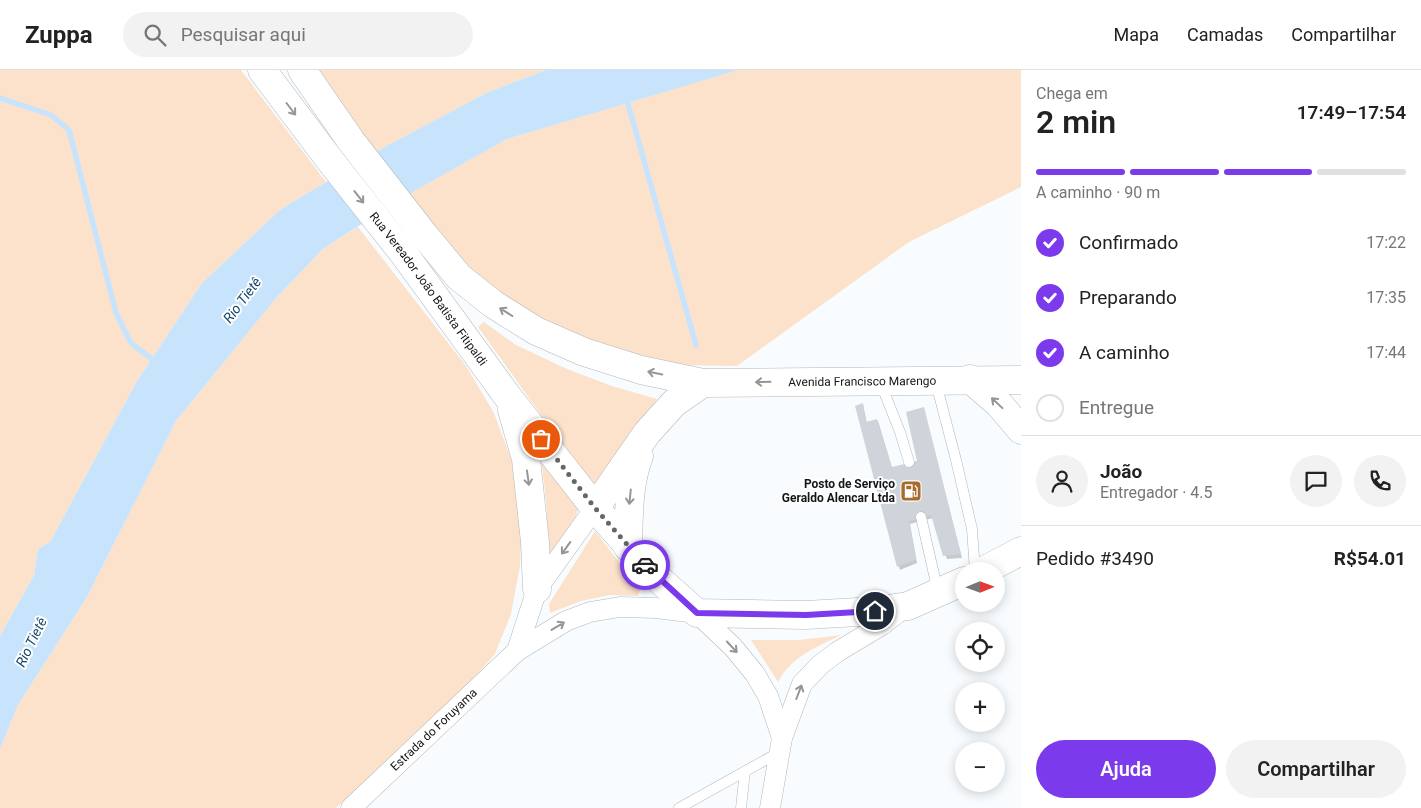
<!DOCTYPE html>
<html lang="pt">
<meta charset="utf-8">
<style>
:root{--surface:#fff;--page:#f2f2f2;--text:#222;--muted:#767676;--line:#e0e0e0;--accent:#7c3aed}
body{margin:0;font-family:Roboto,sans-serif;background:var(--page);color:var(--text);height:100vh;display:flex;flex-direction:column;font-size:19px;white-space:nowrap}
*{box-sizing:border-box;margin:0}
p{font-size:16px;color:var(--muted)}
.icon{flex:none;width:28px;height:28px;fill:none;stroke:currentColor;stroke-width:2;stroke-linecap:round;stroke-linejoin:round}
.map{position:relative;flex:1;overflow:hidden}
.side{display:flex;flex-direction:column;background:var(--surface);width:400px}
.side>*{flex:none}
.needle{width:32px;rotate:89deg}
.tools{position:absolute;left:955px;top:492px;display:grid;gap:10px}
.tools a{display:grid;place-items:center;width:50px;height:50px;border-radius:50%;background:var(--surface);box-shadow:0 2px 12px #0003;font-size:25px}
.pin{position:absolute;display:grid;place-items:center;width:42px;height:42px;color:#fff;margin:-21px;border:2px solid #fff;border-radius:50%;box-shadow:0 1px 5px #0007}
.courier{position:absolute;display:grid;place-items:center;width:50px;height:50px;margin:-25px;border:4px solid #7c3aed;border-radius:50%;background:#fff;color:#222;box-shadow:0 1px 6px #0007}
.overview em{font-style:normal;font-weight:600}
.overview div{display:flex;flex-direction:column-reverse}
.overview{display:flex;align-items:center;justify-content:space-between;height:85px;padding:0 15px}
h1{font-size:32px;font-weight:600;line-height:38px}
.bar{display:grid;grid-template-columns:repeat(4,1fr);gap:8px 5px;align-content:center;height:60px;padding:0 15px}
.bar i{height:6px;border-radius:4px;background:var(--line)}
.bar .selected{background:var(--accent)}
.bar p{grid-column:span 4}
.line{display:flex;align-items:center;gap:12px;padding:0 15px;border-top:1px solid var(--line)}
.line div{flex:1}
.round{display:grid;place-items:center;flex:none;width:52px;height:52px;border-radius:26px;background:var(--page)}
ol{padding:0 15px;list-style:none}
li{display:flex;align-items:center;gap:15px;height:55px}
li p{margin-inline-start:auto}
li .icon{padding:5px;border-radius:50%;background:var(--accent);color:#fff;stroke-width:4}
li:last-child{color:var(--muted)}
li i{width:28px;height:28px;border:2px solid var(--line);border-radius:50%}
.action{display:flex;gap:10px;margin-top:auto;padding:10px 15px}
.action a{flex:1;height:58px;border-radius:30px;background:var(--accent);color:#fff;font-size:20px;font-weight:600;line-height:58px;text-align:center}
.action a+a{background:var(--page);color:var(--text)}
header{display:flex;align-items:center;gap:30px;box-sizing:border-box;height:70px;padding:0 25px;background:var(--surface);border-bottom:1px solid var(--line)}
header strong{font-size:24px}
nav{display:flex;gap:28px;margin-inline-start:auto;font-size:18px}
.search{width:350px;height:45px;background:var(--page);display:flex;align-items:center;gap:12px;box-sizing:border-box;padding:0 18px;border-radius:28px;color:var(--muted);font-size:19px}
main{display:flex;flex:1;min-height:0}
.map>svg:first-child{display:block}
.green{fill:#fce2cb}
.water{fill:#c8e4fc}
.shadow{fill:#0003}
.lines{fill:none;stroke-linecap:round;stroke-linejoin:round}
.stream{stroke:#c8e4fc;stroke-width:5.5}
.building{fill:#ced4da}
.service-casing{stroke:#b1b7bc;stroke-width:11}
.minor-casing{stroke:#b1b7bc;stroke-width:21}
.secondary-casing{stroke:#b1b7bc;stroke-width:29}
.service{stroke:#fff;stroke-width:10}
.minor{stroke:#fff;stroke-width:20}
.secondary{stroke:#fff;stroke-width:28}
.oneway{stroke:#959697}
.done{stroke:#646668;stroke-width:5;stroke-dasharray:0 9}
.route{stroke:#7c3aed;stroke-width:6}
.labels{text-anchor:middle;stroke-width:4;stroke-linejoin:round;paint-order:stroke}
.street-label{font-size:12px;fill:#131517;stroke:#fff}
.poi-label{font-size:12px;font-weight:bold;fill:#131517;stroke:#fff;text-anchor:end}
.water-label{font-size:14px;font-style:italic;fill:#14486e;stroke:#fff}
</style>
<header>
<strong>Zuppa</strong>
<div class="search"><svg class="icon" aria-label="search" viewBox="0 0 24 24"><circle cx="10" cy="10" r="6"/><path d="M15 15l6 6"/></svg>Pesquisar aqui</div>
<nav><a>Mapa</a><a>Camadas</a><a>Compartilhar</a></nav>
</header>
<main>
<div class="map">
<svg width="1021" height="738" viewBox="0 0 1021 738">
<rect width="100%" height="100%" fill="#f9fcfe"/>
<path class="green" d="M 0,0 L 241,0 L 326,112 L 281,139 L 202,213 L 137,311 L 50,472 L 38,479 L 34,505 L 0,566 Z
M 314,0 L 546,0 L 486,23 L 374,83 Z
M 736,0 L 1021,0 L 1021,117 L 909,172 L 737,296 L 669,295 L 567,262 L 503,228 L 464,194 L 406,125 L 507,69 Z
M 358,157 L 466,296 L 494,343 L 514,397 L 522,448 L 520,496 L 511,544 L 495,584 L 467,616 L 336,738 L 0,738 L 0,679 L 18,635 L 87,527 L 176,351 L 277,227 L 324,178 Z
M 484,252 L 516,275 L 567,299 L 612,316 L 657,329 L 593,417 L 478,257 Z
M 541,390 L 579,436 L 576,446 L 547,492 C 549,457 546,424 541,390 Z
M 595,461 L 640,519 L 638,526 L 610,525 L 581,531 L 550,543 L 549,534 Z
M 841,565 C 815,578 792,586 778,612 L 751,570 L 799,570 Z"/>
<path class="water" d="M 546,0 L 738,0 L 507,69 L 416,120 L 324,178 L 277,227 L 176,351 L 87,527 L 18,635 L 0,679 L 0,566 L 34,505 L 38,479 L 50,472 L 137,311 L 202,213 L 281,139 L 381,79 L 486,23 Z"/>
<path class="shadow" d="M 863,335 L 867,353 L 877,350 L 879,354 L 892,398 L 919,392 L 923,339 L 962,488 L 947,489 L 933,448 L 910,454 L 917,493 L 900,500 L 856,337 Z"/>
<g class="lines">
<path class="stream" d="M 626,27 L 696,275
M 0,28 L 51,45 L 69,60 L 116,243 L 131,273 L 157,293"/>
</g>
<path class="building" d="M 863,333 L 866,352 L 877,349 L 892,397 L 917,391 L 906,342 L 924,337 L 961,484 L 943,486 L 931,445 L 909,451 L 916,490 L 897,497 L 855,336 Z"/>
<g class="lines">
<g class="service-casing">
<path id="service" d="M 936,313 L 956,390 L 972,459 L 975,501
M 881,314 L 900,362 L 909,392
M 921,447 L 938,522
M 679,738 L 778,683
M 741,738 L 745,701"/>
</g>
<g class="minor-casing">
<g id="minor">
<path d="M 517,581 L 537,519 L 595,438"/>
<path id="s1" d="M 351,738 L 517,581 L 566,551 L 590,542 L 620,537 L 656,538 L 697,543 L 733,577 L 755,604 L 768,626 L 782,668"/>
<path d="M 770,738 L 782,668 L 802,614 L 820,595 L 837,582 L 882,555 L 904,538"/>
</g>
</g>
<g class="secondary-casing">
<g id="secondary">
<path id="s2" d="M 262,0 L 329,89 L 404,184 L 508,327 L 595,438 L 652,503 L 697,543 L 806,545 L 875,541 L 908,536 L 964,511"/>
<path id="s3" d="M 302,0 L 351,71 L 425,166 L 459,207 L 493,234 L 536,261 L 584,282 L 641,300 L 703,313 L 1021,310"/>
<path d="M 970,309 L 999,334 L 1021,360"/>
<path d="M 512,340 L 526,389 L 535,472 L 537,519"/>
<path d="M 595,438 L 647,363 L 674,333 L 703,313"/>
<path d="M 628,477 C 629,446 628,415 639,386"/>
<path d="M 983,501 L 1021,481"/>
</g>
</g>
<use href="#service" class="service"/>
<use href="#minor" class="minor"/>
<use href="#secondary" class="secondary"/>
</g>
<defs><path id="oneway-shaft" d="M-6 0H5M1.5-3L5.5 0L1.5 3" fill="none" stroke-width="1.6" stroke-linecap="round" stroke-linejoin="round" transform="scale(1.25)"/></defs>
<g class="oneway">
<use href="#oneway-shaft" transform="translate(291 39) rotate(53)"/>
<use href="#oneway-shaft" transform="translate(359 127) rotate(52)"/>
<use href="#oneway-shaft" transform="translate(506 242) rotate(-148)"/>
<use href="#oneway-shaft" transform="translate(655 303) rotate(-169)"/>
<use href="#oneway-shaft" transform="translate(763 312) rotate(179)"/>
<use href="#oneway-shaft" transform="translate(997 333) rotate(-137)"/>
<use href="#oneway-shaft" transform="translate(528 408) rotate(82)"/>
<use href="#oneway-shaft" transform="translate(630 427) rotate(96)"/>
<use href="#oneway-shaft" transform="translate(566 478) rotate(126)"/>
<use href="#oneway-shaft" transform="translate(558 556) rotate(-31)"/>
<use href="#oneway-shaft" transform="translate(732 577) rotate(47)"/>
<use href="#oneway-shaft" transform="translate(799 622) rotate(-69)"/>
</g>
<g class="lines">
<path class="done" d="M 541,369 L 595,438 L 645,495"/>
<path class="route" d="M 645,495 L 697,543 L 806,545 L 875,541"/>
</g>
<defs>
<g id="fuel-square" transform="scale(1.125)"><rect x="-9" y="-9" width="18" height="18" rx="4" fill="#a76b2d" stroke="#fff"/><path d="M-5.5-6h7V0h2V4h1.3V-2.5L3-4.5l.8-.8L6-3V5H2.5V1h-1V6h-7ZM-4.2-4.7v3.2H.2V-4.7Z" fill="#fff"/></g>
</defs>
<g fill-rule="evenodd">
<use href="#fuel-square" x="911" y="421"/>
</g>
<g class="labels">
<g class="street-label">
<text dy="4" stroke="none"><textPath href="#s2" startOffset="275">Rua Vereador João Batista Fitipaldi</textPath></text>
<text dy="4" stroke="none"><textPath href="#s3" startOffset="689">Avenida Francisco Marengo</textPath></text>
<text dy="4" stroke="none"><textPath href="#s1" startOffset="114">Estrada do Foruyama</textPath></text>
</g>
<g class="poi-label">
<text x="895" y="418">Posto de Serviço<tspan x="895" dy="14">Geraldo Alencar Ltda</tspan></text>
</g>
<g class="water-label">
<text transform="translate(242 230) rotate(-53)" y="5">Rio Tietê</text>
<text transform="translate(31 572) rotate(-64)" y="5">Rio Tietê</text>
</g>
</g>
</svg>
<div class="tools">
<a><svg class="needle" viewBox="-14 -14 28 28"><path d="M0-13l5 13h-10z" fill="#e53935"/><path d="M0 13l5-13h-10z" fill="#767676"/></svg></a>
<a><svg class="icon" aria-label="locate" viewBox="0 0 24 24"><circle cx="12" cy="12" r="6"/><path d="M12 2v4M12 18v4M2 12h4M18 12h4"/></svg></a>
<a>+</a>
<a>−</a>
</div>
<div class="pin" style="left:541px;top:369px;background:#ea580c"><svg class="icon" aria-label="bag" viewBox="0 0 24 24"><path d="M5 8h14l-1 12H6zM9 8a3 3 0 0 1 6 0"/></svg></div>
<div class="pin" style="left:875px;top:541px;background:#1f2937"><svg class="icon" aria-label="home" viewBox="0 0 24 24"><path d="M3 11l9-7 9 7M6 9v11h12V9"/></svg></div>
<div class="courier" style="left:645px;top:495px"><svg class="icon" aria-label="car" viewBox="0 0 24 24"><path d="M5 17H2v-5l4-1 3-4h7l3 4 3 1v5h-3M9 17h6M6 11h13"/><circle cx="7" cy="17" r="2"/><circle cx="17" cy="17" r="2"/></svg></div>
</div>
<section class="side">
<div class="overview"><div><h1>2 min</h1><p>Chega em</p></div><em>17:49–17:54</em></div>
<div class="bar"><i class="selected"></i><i class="selected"></i><i class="selected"></i><i></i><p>A caminho · 90 m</p></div>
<ol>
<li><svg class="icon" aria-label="check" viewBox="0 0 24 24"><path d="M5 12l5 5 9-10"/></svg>Confirmado<p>17:22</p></li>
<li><svg class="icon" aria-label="check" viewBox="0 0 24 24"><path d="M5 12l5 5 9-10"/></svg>Preparando<p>17:35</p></li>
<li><svg class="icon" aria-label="check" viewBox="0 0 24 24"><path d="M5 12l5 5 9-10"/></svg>A caminho<p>17:44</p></li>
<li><i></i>Entregue</li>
</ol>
<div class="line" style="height:90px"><a class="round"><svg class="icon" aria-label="person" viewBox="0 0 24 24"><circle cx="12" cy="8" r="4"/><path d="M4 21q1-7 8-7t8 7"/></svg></a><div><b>João</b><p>Entregador · 4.5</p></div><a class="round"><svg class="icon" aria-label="chat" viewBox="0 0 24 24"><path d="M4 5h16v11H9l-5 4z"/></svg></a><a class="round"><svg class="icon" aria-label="phone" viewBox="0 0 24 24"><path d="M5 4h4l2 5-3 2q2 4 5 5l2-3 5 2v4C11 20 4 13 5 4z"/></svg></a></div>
<div class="line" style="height:65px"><div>Pedido #3490</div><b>R$54.01</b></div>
<div class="action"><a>Ajuda</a><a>Compartilhar</a></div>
</section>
</main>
